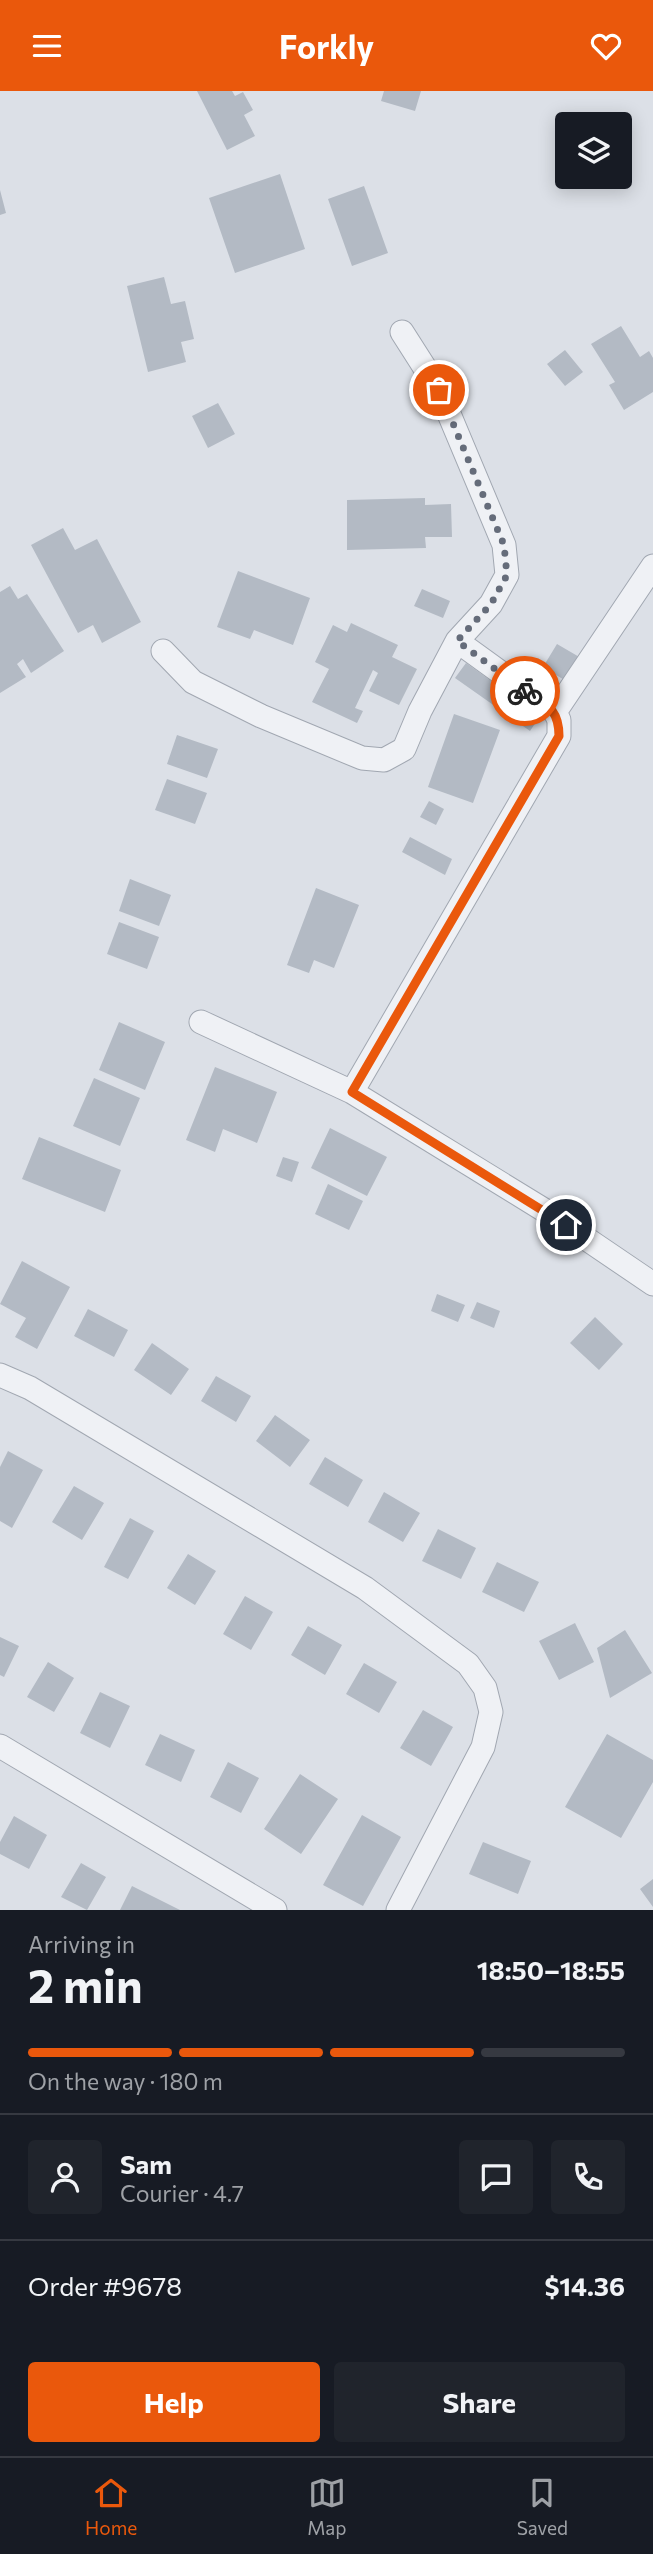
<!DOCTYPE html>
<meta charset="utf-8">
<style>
:root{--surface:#171b24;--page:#20242c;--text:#f1f3f6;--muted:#9ea1a6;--line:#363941;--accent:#ea580c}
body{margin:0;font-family:Commissioner,sans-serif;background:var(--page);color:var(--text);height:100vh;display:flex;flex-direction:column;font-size:26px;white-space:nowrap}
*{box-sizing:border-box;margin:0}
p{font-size:23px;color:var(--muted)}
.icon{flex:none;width:38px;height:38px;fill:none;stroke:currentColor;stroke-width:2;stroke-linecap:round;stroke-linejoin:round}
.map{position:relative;height:1819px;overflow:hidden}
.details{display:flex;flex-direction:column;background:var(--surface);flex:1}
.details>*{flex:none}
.tools{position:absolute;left:555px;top:21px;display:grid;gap:14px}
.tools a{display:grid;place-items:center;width:77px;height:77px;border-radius:7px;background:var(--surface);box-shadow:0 4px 18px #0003;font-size:35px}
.pin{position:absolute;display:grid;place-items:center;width:60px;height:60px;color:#fff;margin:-30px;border:4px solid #fff;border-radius:50%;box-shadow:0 2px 7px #0007}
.courier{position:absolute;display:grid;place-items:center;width:70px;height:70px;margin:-35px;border:5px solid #ea580c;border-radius:50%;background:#fff;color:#222;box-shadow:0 2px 9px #0007}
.head em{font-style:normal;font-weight:700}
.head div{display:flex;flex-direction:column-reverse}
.head{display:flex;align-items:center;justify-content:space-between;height:119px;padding:0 28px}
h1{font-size:46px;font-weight:700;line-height:52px}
.bar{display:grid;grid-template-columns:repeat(4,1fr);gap:10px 7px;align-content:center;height:84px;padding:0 28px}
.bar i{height:9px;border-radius:5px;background:var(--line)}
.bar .current{background:var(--accent)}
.bar p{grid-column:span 4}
.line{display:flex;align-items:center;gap:18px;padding:0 28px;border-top:2px solid var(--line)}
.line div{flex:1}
.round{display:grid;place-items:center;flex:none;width:74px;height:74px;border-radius:7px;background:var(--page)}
.action{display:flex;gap:14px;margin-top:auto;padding:14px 28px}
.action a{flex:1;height:80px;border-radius:7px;background:var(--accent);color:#fff;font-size:28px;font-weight:700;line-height:80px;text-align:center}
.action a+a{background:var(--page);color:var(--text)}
header{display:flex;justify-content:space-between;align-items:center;height:91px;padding:0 28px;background:var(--accent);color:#fff;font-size:32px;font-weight:700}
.tabs{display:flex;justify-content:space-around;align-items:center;height:98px;border-top:2px solid var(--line);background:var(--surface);font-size:19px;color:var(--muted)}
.tabs a{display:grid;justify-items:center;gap:4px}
.tabs .current{color:var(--accent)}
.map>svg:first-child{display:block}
.building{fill:#b3bac4}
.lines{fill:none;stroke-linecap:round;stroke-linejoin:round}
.street-casing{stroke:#a1a7b1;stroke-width:25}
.street{stroke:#eff1f5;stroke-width:23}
.done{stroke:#656c7a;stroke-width:7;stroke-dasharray:0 12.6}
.route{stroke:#ea580c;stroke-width:9}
</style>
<header><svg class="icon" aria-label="menu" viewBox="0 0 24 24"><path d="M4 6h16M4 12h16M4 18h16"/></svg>Forkly<svg class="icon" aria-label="heart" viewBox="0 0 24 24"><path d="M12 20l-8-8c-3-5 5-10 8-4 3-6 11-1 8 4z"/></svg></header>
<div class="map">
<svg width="653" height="1819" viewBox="0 0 653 1819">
<rect width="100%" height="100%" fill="#dce0e7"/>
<path class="building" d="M 197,0 L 232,0 L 235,5 L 243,1 L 253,19 L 244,24 L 255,45 L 227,59 Z
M 384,0 L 421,0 L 415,20 L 381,10 Z
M 280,83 L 305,158 L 235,182 L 209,107 Z
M 364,95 L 388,162 L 352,175 L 328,108 Z
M 0,99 L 6,122 L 0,124 Z
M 164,186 L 171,213 L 185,210 L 194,248 L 181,251 L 186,271 L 148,281 L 127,195 Z
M 621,235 L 640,266 L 649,260 L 653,267 L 653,301 L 624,319 L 609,294 L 615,291 L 591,253 Z
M 565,259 L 583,281 L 565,295 L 547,273 Z
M 218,312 L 235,343 L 208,357 L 192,325 Z
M 425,407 L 425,414 L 451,413 L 452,446 L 425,446 L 426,457 L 347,459 L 347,409 Z
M 63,437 L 75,459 L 97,448 L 141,531 L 102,552 L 93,534 L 78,542 L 31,454 Z
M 238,480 L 310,507 L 293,554 L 254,539 L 250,548 L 217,536 Z
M 10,495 L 18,508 L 27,503 L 64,560 L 31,582 L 23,568 L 17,573 L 26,586 L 0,602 L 0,501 Z
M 422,498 L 450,510 L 443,527 L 414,515 Z
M 351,532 L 398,554 L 392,566 L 417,578 L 399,614 L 369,600 L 378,582 L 373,579 L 355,617 L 363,620 L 357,632 L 312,611 L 329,578 L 315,571 L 333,534 L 347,541 Z
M 557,553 L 581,567 L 566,590 L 543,576 Z
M 466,572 L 540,625 L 530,640 L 455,587 Z
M 454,623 L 500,639 L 473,712 L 428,696 Z
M 177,644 L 218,658 L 207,687 L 167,673 Z
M 167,688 L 207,702 L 195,733 L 155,719 Z
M 429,710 L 444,718 L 436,734 L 420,726 Z
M 410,746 L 452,768 L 445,784 L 402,761 Z
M 130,788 L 171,804 L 159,835 L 119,820 Z
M 316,797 L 359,814 L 334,877 L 314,869 L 309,882 L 287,874 Z
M 119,831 L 159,846 L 147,878 L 107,863 Z
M 119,931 L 165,951 L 145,999 L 99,979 Z
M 215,976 L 277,1001 L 257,1052 L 223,1038 L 215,1061 L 186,1049 Z
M 94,987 L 140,1007 L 120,1055 L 73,1035 Z
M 330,1037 L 387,1066 L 367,1105 L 311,1077 Z
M 39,1046 L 121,1079 L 105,1121 L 22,1088 Z
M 283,1066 L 299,1071 L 292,1091 L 276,1085 Z
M 328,1093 L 363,1110 L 349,1139 L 315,1123 Z
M 22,1170 L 70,1196 L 37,1258 L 15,1246 L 26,1227 L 0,1213 Z
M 437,1203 L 465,1214 L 458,1231 L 431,1220 Z
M 477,1211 L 500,1220 L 494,1237 L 470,1227 Z
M 88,1218 L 128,1239 L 114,1266 L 74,1245 Z
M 595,1226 L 623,1253 L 599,1279 L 570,1252 Z
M 152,1252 L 189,1278 L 171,1304 L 134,1279 Z
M 216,1285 L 251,1305 L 236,1331 L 201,1310 Z
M 275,1324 L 310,1349 L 290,1376 L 256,1350 Z
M 8,1360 L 43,1379 L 12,1437 L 0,1430 L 0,1376 Z
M 325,1366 L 363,1389 L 348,1416 L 309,1393 Z
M 74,1395 L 104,1412 L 82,1449 L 52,1431 Z
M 384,1401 L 420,1422 L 403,1451 L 368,1431 Z
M 130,1427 L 154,1440 L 128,1488 L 104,1476 Z
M 438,1438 L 476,1457 L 461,1488 L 422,1470 Z
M 188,1463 L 216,1480 L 195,1514 L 167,1497 Z
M 497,1471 L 539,1491 L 524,1521 L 482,1501 Z
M 245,1505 L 273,1521 L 251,1559 L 223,1543 Z
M 575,1532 L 594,1571 L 559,1589 L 539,1550 Z
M 308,1535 L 342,1554 L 325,1584 L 291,1564 Z
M 625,1539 L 652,1582 L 610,1607 L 597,1557 Z
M 0,1546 L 19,1555 L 4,1586 L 0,1584 Z
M 48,1571 L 74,1587 L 54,1621 L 27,1606 Z
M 364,1572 L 397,1591 L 379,1622 L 346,1603 Z
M 100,1601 L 130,1615 L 110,1657 L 80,1642 Z
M 423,1619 L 453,1636 L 431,1675 L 400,1657 Z
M 160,1643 L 195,1659 L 181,1691 L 145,1674 Z
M 607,1643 L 653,1669 L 653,1691 L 621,1747 L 565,1716 Z
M 228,1671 L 259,1687 L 241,1722 L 210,1706 Z
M 300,1683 L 338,1708 L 301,1763 L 264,1738 Z
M 362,1724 L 401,1746 L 363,1815 L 323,1794 Z
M 14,1725 L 47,1744 L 29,1778 L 0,1763 L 0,1751 Z
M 483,1751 L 531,1770 L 518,1803 L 469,1783 Z
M 81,1772 L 106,1786 L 87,1819 L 61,1806 Z
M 653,1788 L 653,1816 L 640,1798 Z
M 132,1795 L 180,1819 L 120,1819 Z"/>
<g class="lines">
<g class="street-casing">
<path id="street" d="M 163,560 L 193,591 L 261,625 L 362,667 L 384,669 L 404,658 L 420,620 L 457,550 L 491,513 L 507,484 L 504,454 L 439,299 L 402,241
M 555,621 L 653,475
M 201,931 L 352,1001 L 544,1119 L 653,1193
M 352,1001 L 559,645 L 559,629 L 555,621 L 457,550
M 0,1284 L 30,1297 L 365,1497 L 468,1573 L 485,1597 L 491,1621 L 483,1656 L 398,1819
M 0,1655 L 275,1819"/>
</g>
<use href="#street" class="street"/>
</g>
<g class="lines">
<path class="done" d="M 439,299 L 504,454 L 507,484 L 491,513 L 457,550 L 525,600"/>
<path class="route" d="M 525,600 C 546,614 559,617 559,645 L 352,1001 L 566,1134"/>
</g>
</svg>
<div class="tools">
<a><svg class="icon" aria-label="layers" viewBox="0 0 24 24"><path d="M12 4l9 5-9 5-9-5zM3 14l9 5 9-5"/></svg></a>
</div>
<div class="pin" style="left:439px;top:299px;background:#ea580c"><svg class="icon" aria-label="bag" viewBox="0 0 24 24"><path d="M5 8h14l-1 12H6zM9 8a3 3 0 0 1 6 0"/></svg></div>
<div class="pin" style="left:566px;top:1134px;background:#1f2937"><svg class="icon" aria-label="home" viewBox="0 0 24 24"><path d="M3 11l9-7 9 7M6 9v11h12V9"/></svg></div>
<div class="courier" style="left:525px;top:600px"><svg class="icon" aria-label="bike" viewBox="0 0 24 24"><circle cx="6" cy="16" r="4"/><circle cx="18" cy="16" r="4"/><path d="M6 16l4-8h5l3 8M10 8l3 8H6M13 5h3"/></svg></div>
</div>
<section class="details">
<div class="head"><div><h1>2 min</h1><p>Arriving in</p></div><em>18:50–18:55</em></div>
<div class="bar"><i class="current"></i><i class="current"></i><i class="current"></i><i></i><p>On the way · 180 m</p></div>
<div class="line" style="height:126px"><a class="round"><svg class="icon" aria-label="person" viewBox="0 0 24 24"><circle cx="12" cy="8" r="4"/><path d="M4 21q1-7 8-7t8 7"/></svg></a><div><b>Sam</b><p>Courier · 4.7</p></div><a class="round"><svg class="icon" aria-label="chat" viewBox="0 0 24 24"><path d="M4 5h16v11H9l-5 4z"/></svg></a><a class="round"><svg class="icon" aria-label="phone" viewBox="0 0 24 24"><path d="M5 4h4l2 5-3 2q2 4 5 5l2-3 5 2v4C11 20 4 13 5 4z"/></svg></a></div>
<div class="line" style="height:91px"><div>Order #9678</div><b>$14.36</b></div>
<div class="action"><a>Help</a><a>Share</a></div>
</section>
<nav class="tabs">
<a class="current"><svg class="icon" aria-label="home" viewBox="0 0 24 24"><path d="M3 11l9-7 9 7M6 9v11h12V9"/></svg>Home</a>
<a><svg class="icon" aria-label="map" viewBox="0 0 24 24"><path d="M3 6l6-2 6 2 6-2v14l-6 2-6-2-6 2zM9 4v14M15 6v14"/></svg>Map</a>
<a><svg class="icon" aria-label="saved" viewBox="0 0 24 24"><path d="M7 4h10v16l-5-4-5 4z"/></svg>Saved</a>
</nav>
